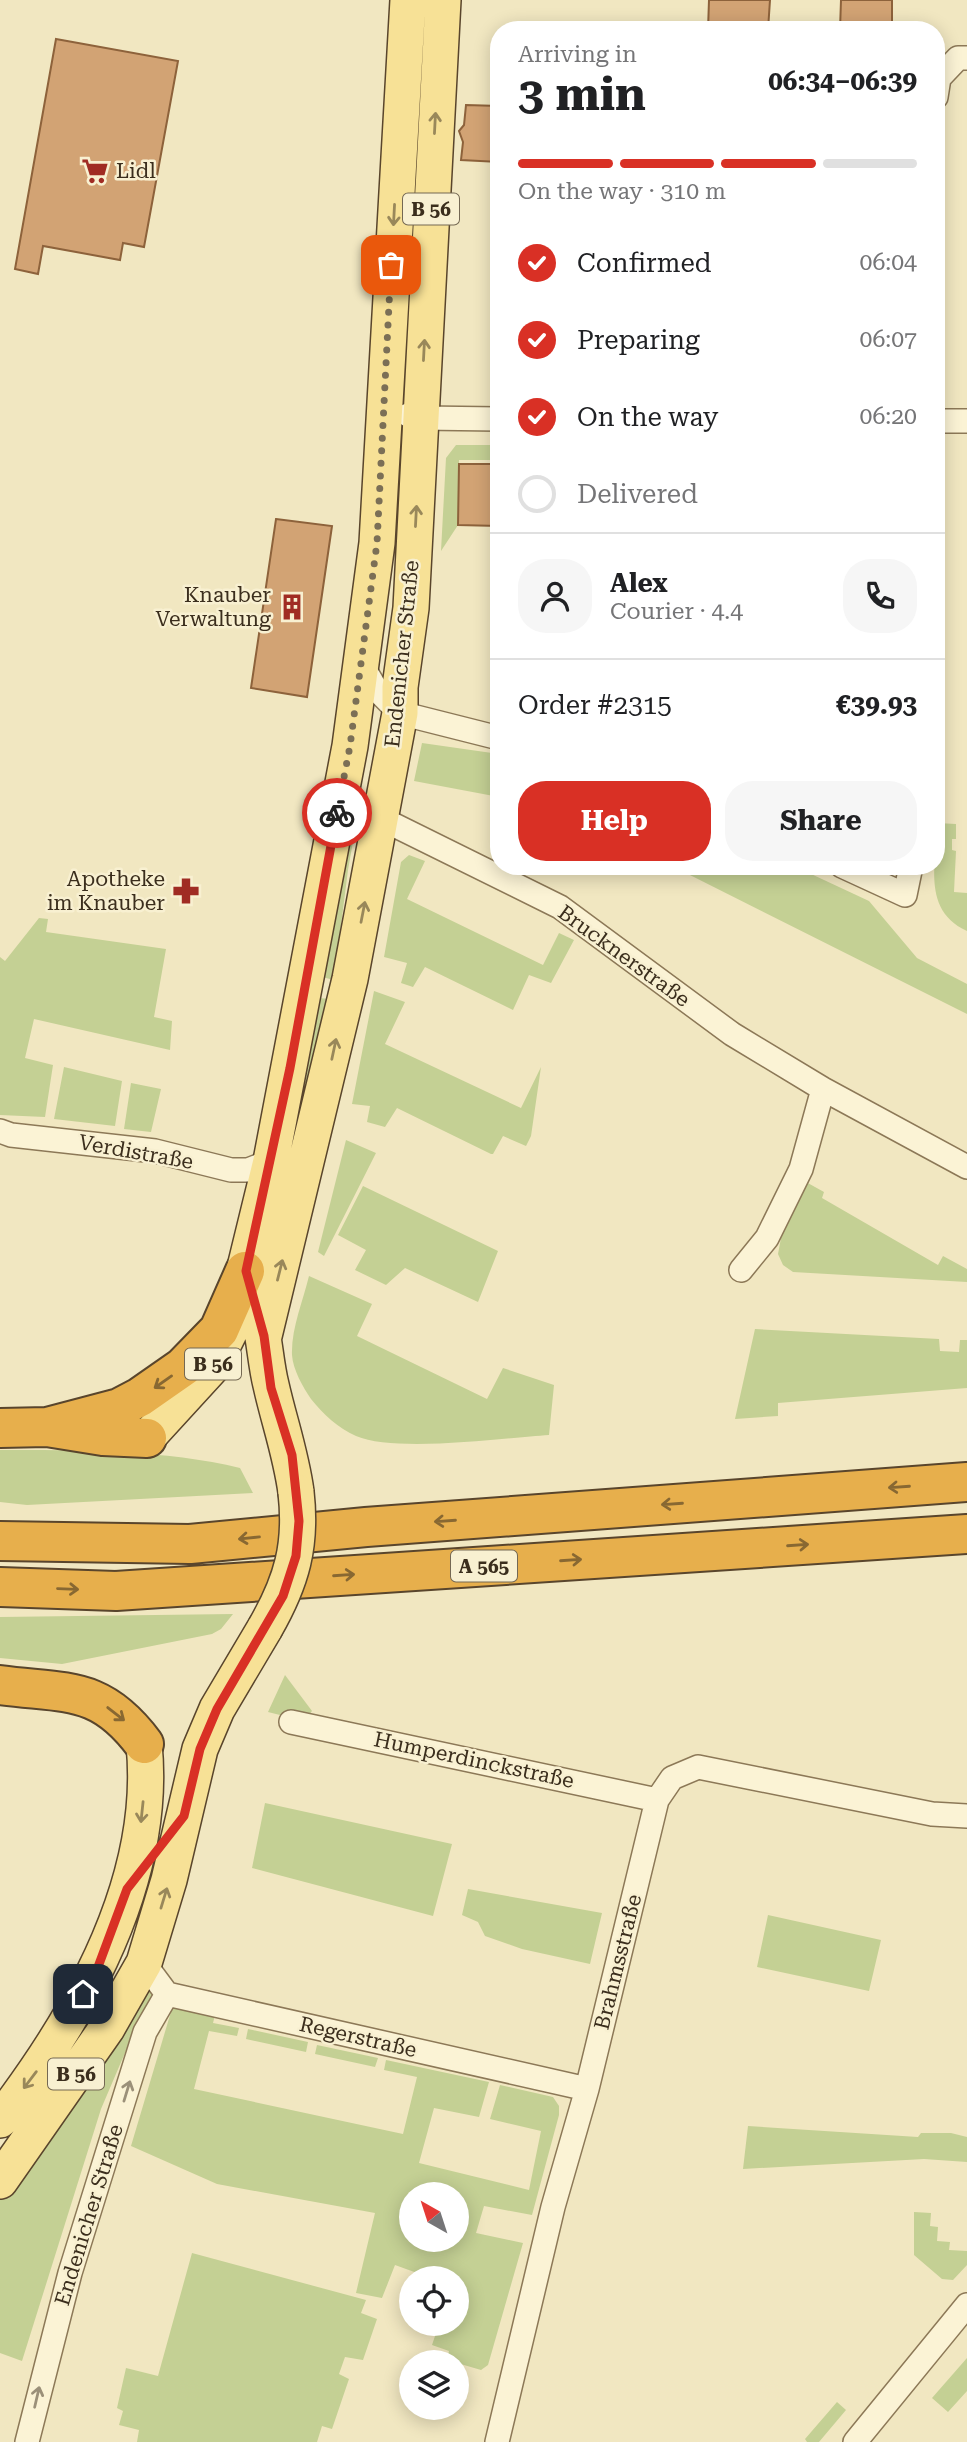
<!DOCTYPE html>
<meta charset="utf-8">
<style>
:root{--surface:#fff;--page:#f6f6f6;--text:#202124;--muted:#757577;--line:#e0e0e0;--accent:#d93025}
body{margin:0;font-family:"Roboto Serif",serif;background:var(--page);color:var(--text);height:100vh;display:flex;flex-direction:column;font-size:26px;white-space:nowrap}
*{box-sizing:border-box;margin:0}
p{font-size:23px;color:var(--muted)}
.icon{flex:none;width:38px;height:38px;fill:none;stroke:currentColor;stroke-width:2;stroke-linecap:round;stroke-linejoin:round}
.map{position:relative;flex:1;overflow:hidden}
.side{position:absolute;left:490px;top:21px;width:455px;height:854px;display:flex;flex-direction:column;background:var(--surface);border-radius:28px;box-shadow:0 4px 18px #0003}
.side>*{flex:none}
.needle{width:46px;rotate:321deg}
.tools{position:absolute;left:399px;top:2182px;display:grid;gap:14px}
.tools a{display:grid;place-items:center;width:70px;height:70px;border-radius:50%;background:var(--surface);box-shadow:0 4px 18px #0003;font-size:35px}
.pin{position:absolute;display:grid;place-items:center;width:60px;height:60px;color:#fff;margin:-30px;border-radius:14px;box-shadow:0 4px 10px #0006}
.courier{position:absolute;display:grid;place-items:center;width:70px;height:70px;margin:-35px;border:5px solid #d93025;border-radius:50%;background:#fff;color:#222;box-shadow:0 2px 9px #0007}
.overview em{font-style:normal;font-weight:700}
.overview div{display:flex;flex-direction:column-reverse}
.overview{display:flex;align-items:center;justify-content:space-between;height:119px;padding:0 28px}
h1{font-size:46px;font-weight:700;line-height:52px}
.bar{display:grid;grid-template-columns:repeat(4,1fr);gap:10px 7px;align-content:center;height:84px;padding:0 28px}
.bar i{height:9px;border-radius:5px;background:var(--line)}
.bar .selected{background:var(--accent)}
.bar p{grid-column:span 4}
.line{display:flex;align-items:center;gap:18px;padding:0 28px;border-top:2px solid var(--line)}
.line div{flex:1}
.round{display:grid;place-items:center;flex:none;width:74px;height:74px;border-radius:28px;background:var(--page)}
ol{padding:0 28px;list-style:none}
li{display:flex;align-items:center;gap:21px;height:77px}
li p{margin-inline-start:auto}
li .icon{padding:7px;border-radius:50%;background:var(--accent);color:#fff;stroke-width:4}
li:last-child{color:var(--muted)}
li i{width:38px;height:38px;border:4px solid var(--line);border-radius:50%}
.cta{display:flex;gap:14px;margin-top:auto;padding:14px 28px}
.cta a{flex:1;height:80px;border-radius:28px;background:var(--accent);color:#fff;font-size:28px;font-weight:700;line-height:80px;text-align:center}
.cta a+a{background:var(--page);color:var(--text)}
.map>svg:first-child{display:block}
.green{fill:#c4d094;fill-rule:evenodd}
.building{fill:#d2a374;stroke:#8d623b;stroke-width:2}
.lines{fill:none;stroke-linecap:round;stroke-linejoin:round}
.street-casing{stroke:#8c7857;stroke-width:26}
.primary-casing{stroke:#59452c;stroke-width:38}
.highway-casing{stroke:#59452c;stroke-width:42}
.street{stroke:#fbf3d5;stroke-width:23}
.primary{stroke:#f7e196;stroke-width:35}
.highway{stroke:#e7af4c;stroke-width:38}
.primary-bridge-casing{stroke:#59452c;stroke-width:38;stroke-linecap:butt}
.primary-bridge{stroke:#f7e196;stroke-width:35}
.oneway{stroke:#99885a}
.oneway2{stroke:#886832}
.oneway3{stroke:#9b9079}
.done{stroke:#7b6f56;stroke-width:7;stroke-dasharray:0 12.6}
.route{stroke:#d93025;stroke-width:9}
.labels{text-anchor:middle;stroke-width:5;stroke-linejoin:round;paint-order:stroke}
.shield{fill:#f8f0d1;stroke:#746853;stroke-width:2}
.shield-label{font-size:19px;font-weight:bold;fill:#3b2e1d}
.poi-label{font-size:21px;fill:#3b2e1d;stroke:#f8f0d1;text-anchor:end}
.street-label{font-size:21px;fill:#3b2e1d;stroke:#f8f0d1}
</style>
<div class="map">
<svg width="967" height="2442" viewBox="0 0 967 2442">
<rect width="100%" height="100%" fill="#f1e7c1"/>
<path class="green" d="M 456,445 L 499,445 L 499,460 L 459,460 L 458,525 L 441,551 L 446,458 Z
M 422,743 L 499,754 L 499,797 L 414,781 Z
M 353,794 L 361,796 L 348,870 L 334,980 L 322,977 Z
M 937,823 L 956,824 L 956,839 L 952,839 L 952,850 L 956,851 L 954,892 L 967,893 L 967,931 C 922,910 936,865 937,823 Z
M 409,855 L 425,861 L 407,899 L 543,965 L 559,933 L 574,940 L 551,983 L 529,975 L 513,1010 L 425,967 L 413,987 L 401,983 L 407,963 L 384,957 L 401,862 Z
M 672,866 L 794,866 L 869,901 L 917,958 L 967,984 L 967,1014 Z
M 39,918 L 48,919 L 46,932 L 166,949 L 154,1017 L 172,1021 L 170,1050 L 34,1019 L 25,1058 L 53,1065 L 45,1117 L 0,1115 L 0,957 L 5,961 Z
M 374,991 L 405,1002 L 385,1044 L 521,1108 L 541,1067 L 531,1136 L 526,1146 L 503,1136 L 493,1154 L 491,1154 L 397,1108 L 385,1127 L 367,1122 L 370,1106 L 352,1104 Z
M 318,998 L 331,999 L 310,1096 L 300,1094 Z
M 64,1067 L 122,1081 L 115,1126 L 54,1119 Z
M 131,1083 L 161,1089 L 151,1132 L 124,1129 Z
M 346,1140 L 376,1153 L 324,1256 L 318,1252 Z
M 806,1182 L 824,1192 L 822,1198 L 938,1265 L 943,1256 L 967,1269 L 967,1282 L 793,1272 L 783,1265 L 778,1254 L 781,1238 Z
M 363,1186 L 498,1251 L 478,1302 L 405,1268 L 386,1285 L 355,1270 L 366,1250 L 338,1235 Z
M 309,1276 L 372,1304 L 357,1336 L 487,1399 L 503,1368 L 554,1385 L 549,1435 C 502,1438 396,1453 356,1436 C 338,1428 323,1414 311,1399 C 303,1387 293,1370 292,1355 C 291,1329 303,1301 309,1276 Z
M 755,1329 L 939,1339 L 940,1351 L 959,1352 L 960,1340 L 967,1340 L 967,1388 L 778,1403 L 778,1416 L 735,1419 Z
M 0,1450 C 75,1450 168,1450 240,1468 L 253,1493 L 27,1505 L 0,1502 Z
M 233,1614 L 221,1629 L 212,1634 L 62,1664 L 0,1658 L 0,1617 Z
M 285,1675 L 312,1711 L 304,1721 L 268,1712 Z
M 265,1803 L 452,1844 L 433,1916 L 252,1868 Z
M 468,1889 L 602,1913 L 590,1964 L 522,1949 L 485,1936 L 478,1922 L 462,1915 Z
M 768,1915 L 881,1940 L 869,1991 L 757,1967 Z
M 148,1988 L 161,1992 L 142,2013 L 101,2109 L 22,2361 L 0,2353 L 0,2200 Z
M 173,2005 L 216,2011 L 213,2023 L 239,2028 L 237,2036 L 209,2031 L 194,2089 L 403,2134 L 417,2077 L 384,2070 L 386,2060 L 489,2082 L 479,2117 L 434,2108 L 419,2163 L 529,2190 L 541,2131 L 490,2119 L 500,2085 L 553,2097 L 559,2106 L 559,2115 L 532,2215 L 484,2206 L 476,2233 L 523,2243 L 488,2365 L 481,2370 L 447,2360 L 449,2351 L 432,2345 L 439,2324 L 457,2324 L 457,2278 L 431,2278 L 395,2265 L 382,2298 L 356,2293 L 375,2213 L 217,2184 L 131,2146 ZM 411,2194 L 457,2194 L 457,2240 L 411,2240 Z
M 248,2029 L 308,2042 L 306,2052 L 246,2039 Z
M 317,2045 L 378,2058 L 375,2067 L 315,2054 Z
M 748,2126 L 918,2137 L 921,2133 L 951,2133 L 967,2137 L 967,2162 L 924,2159 L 743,2169 Z
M 914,2212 L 931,2213 L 930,2226 L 938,2227 L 937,2241 L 950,2242 L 949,2250 L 967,2251 L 967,2265 L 953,2280 L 942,2279 L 914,2255 Z
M 192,2253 L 366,2300 L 361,2313 L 377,2319 L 363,2360 L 345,2357 L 339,2374 L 349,2379 L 332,2429 L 322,2426 L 317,2442 L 137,2442 L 139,2430 L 119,2425 L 123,2411 L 117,2408 L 126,2368 L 158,2376 Z
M 967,2358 L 967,2391 L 948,2412 L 932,2398 Z
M 837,2402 L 846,2410 L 819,2442 L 807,2442 L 805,2439 Z"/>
<path class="building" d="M 709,0 L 770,0 L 768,30 L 708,30 Z
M 841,0 L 892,0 L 892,30 L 840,30 Z
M 56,39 L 178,61 L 144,247 L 123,243 L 120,260 L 43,246 L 38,274 L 15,269 Z
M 466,105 L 499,106 L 499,162 L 461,160 L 463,142 L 459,131 L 464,125 Z
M 459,464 L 499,464 L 499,526 L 458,525 Z
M 276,519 L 332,526 L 307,697 L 251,688 Z"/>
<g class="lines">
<g class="street-casing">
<path id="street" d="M 936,97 L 939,78 L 958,58 L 967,58
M 408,415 L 421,418 L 499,419
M 936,421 L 967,421
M 362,665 L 376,689 L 400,713 L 499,738
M 380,818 L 560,907 L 732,1034 L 823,1089 L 967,1167
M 842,866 L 905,895 L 911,866
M 0,1131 L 11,1135 L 155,1151 L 231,1170 L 248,1170 L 271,1161
M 741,1270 L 767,1238 L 801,1169 L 823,1089
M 291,1722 L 657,1800
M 144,1963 L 167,1994 L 587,2089
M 27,2442 L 70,2273 L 145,2032 L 167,1994
M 497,2442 L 553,2207 L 587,2089 L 657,1800 L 672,1778 L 698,1767 L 932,1814 L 967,1816
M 855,2442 L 967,2305"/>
</g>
<g class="primary-casing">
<path id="primary" d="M 258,1314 C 265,1338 265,1361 271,1385 C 279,1421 291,1454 296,1492
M 264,1336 L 350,979 L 400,713 L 400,687 L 411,608 L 443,0
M 147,1438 L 212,1367 L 229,1333 L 271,1161 L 350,746 L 377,543 L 408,0
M 0,2120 C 80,2016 158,1881 144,1744
M 0,2181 L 107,2028 L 144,1963 L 169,1880 L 200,1749 L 217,1709 L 265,1628"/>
</g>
<g class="highway-casing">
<path id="highway" d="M 47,1427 L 119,1408 L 140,1397 L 183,1367 L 219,1330 L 245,1271
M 0,1428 L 47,1427 L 103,1436 L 147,1438
M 0,1541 L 190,1544 L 366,1527 L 967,1482
M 0,1587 L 116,1591 L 967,1534
M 0,1685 C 67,1694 100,1685 144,1744"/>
</g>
<use href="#street" class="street"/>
<use href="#primary" class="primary"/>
<use href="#highway" class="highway"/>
<g class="primary-bridge-casing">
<path id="primary-bridge" d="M 265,1628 C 292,1581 302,1545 296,1492"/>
</g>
<use href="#primary-bridge" class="primary-bridge"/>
</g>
<defs><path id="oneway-shaft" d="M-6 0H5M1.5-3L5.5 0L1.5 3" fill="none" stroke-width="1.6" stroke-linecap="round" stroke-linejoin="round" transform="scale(1.75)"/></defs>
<g class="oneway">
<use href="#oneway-shaft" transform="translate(435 123) rotate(-87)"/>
<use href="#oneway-shaft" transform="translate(394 215) rotate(93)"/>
<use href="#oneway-shaft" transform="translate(424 350) rotate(-87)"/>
<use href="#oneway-shaft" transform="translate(416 516) rotate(-87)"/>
<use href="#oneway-shaft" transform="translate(363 912) rotate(-79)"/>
<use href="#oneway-shaft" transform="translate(334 1049) rotate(-78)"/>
<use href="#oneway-shaft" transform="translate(280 1270) rotate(-76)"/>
<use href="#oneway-shaft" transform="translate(142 1812) rotate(96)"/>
<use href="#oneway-shaft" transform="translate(164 1898) rotate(-73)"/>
<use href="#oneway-shaft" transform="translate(30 2080) rotate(127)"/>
</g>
<g class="oneway2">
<use href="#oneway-shaft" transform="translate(163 1382) rotate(145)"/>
<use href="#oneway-shaft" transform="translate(899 1487) rotate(176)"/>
<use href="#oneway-shaft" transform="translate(672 1504) rotate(176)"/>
<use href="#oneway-shaft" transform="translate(445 1521) rotate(176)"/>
<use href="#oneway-shaft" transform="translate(249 1538) rotate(174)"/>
<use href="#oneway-shaft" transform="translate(798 1545) rotate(-4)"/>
<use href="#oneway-shaft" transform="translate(571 1560) rotate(-4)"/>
<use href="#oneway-shaft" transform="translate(344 1575) rotate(-4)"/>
<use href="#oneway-shaft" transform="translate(68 1589) rotate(2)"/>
<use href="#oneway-shaft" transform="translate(116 1714) rotate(38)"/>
</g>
<g class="oneway3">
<use href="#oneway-shaft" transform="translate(127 2091) rotate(-73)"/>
<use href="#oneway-shaft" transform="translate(37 2397) rotate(-77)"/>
</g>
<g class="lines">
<path class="done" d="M 337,813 L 350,746 L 377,543 L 391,265"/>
<path class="route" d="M 83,1994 L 95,1975 L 127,1889 L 184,1816 L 200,1749 L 217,1709 L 283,1596 L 296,1556 L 299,1521 L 292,1455 L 271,1388 L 264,1336 L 246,1271 L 290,1068 L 337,813"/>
</g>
<defs>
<g id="supermarket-bare" transform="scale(2.1)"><path d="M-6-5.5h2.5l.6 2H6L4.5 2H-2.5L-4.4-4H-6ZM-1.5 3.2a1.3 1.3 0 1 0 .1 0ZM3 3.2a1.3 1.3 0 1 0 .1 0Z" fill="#a02c23" stroke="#f8f0d1" stroke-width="2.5" paint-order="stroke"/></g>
<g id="building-bare" transform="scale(2.1)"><path d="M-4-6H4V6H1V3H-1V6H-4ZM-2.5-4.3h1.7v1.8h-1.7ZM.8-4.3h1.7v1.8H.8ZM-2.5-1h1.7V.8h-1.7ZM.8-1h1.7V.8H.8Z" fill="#a02c23" stroke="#f8f0d1" stroke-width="2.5" paint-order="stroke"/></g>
<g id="pharmacy-bare" transform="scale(2.1)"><path d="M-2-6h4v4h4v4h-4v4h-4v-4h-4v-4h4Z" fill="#a02c23" stroke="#f8f0d1" stroke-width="2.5" paint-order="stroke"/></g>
</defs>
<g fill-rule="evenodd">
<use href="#supermarket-bare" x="95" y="171"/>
<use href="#building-bare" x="292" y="607"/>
<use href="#pharmacy-bare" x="186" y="891"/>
</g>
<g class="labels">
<g class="shield">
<rect x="403" y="193.5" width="56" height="31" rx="5"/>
<rect x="185" y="1348.5" width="56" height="31" rx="5"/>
<rect x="451" y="1550.5" width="66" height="31" rx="5"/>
<rect x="48" y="2058.5" width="56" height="31" rx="5"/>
</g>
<g class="shield-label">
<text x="431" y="216">B 56</text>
<text x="213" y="1371">B 56</text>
<text x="484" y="1573">A 565</text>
<text x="76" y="2081">B 56</text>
</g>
<g class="poi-label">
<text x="116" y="178" text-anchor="start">Lidl</text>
<text x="271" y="602">Knauber<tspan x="271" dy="24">Verwaltung</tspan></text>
<text x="165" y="886">Apotheke<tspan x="165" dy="24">im Knauber</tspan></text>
</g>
<g class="street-label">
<text transform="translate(402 654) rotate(-84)" y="7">Endenicher Straße</text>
<text transform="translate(624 956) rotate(36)" y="7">Brucknerstraße</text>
<text transform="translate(136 1152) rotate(10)" y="7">Verdistraße</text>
<text transform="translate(474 1760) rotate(12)" y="7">Humperdinckstraße</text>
<text transform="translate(618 1962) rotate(-76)" y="7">Brahmsstraße</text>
<text transform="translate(358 2037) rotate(13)" y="7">Regerstraße</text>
<text transform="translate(89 2215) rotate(-73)" y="7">Endenicher Straße</text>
</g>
</g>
</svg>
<div class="tools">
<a><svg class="needle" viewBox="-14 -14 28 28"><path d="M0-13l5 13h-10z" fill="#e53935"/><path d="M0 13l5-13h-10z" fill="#757577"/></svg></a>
<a><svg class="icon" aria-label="locate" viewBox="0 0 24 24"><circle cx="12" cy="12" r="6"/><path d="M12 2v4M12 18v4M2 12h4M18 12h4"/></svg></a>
<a><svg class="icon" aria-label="layers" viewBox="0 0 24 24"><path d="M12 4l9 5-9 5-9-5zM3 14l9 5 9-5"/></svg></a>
</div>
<div class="pin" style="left:391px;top:265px;background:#ea580c"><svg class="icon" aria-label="bag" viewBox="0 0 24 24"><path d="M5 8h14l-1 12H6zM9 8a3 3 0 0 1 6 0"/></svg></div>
<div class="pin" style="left:83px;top:1994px;background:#1f2937"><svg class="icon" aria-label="home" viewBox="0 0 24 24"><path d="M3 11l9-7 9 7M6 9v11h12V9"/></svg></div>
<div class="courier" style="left:337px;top:813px"><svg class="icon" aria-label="bike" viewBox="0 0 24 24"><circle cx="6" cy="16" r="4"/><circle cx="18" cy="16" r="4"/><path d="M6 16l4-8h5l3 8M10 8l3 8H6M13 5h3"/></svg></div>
<section class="side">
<div class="overview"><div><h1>3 min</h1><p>Arriving in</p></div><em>06:34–06:39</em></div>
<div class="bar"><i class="selected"></i><i class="selected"></i><i class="selected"></i><i></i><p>On the way · 310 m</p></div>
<ol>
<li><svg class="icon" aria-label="check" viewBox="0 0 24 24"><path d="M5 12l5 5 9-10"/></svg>Confirmed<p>06:04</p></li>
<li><svg class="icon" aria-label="check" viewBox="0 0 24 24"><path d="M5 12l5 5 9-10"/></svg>Preparing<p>06:07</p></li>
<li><svg class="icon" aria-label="check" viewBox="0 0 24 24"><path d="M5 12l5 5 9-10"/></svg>On the way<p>06:20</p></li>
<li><i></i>Delivered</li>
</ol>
<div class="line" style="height:126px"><a class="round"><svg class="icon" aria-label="person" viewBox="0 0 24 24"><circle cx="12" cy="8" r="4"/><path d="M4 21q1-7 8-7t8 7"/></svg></a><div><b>Alex</b><p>Courier · 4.4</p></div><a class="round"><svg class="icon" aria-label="phone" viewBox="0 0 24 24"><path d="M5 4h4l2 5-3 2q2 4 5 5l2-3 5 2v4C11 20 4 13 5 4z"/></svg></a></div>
<div class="line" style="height:91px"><div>Order #2315</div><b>€39.93</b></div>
<div class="cta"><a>Help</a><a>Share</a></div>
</section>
</div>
